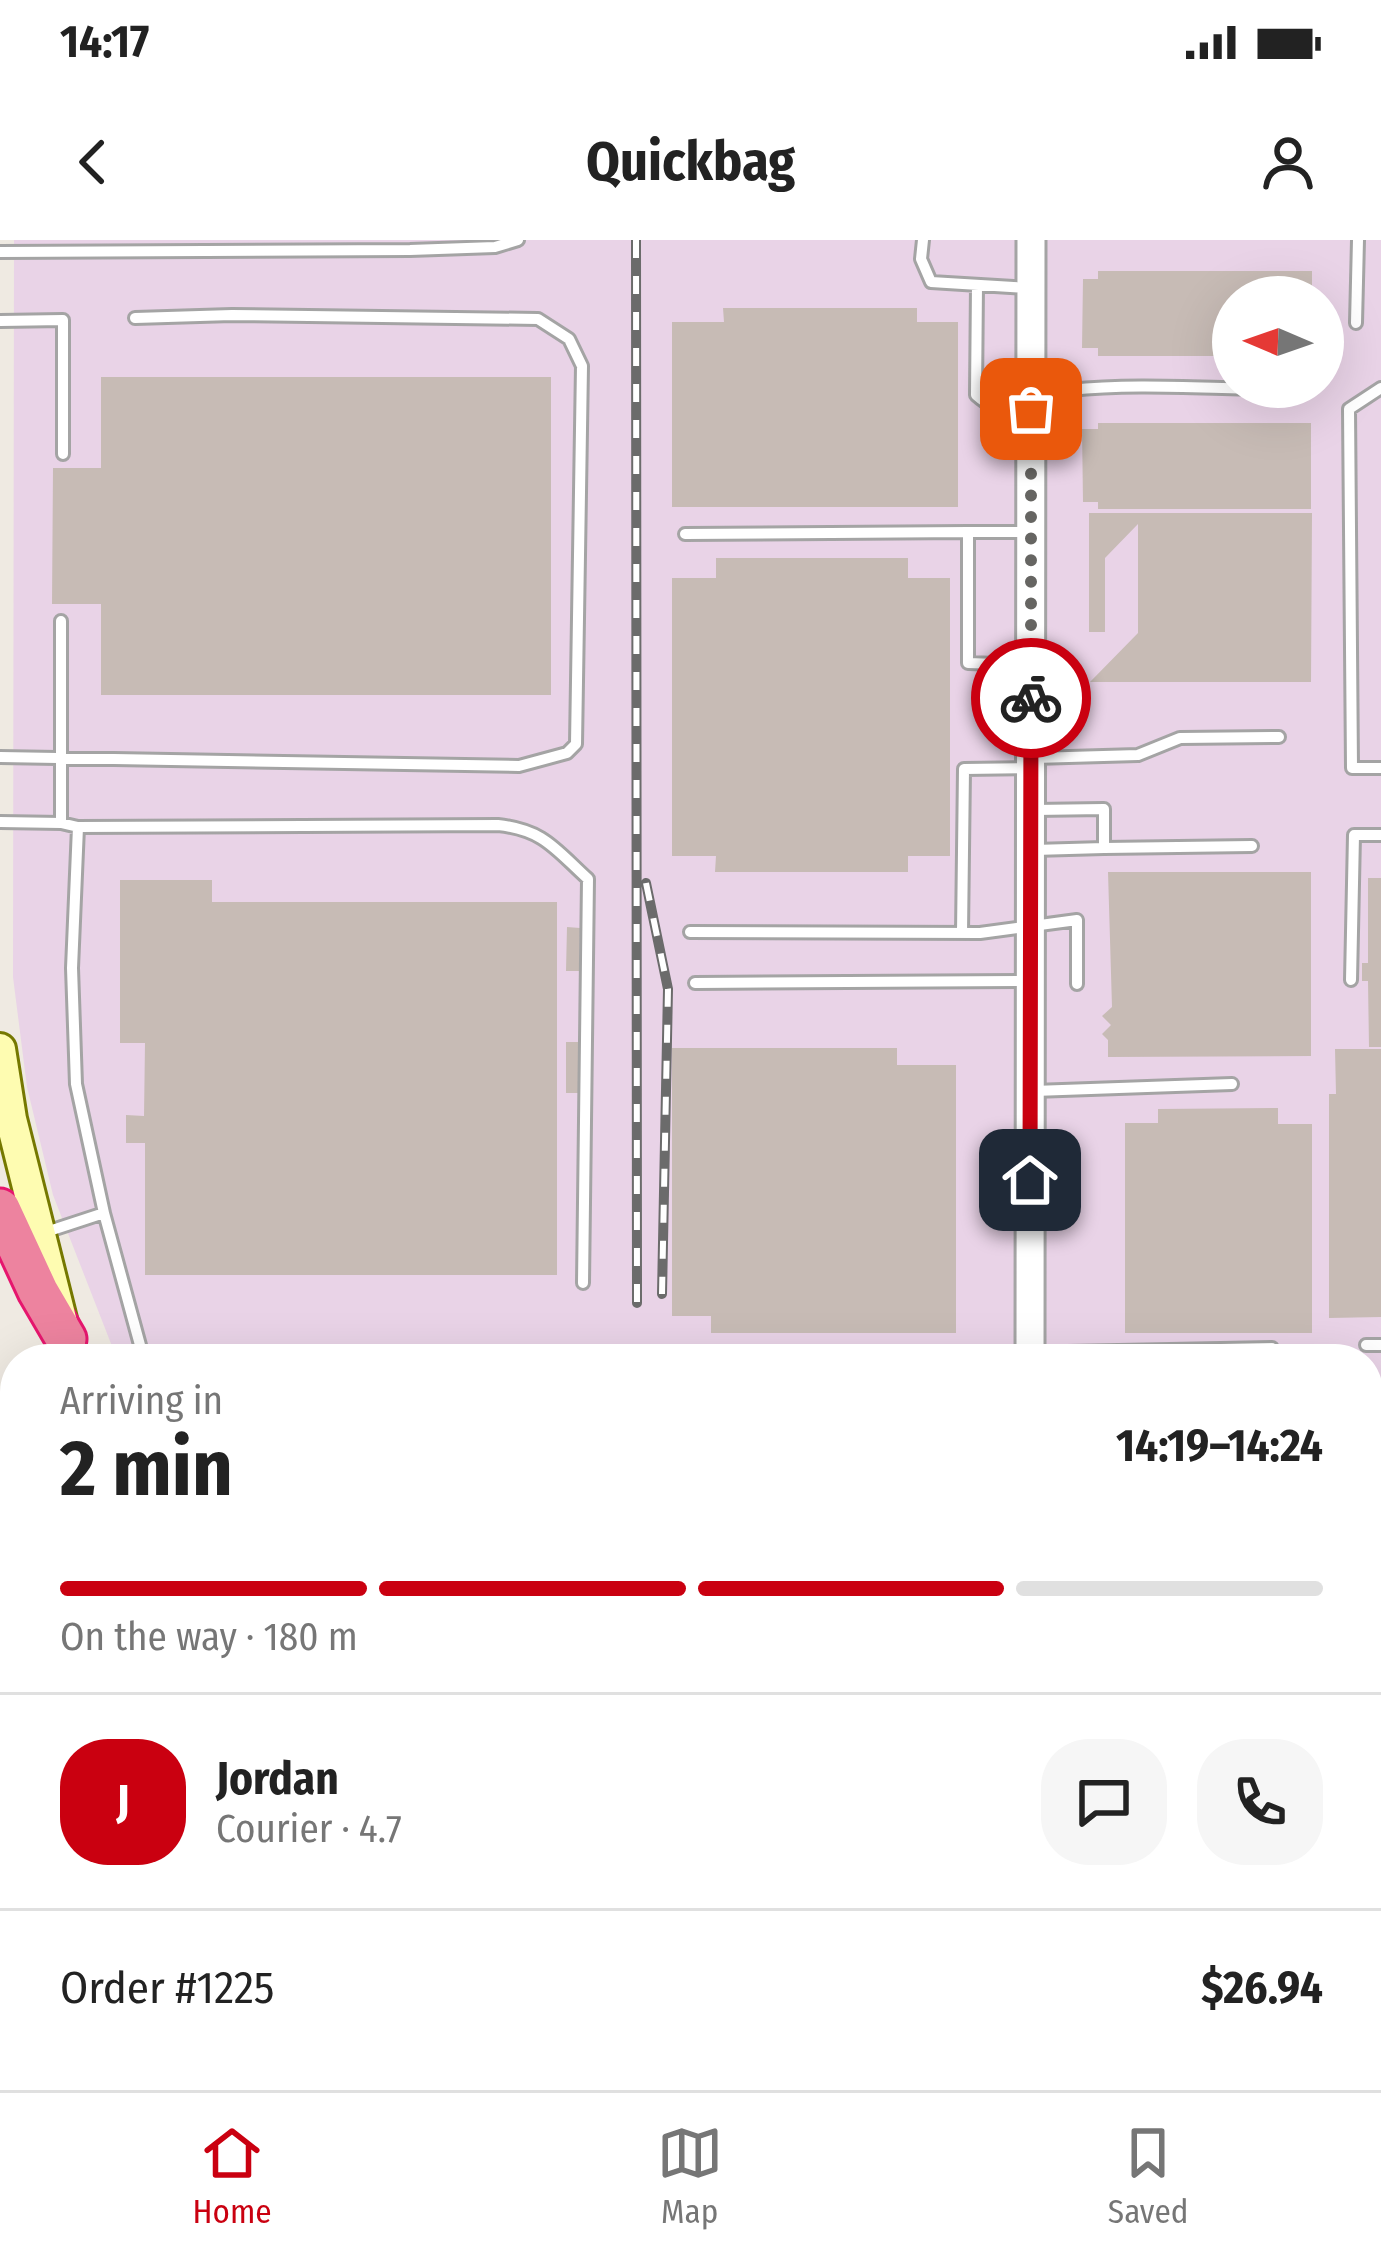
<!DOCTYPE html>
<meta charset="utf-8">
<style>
:root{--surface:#fff;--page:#f6f6f6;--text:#222;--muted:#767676;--line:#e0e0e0;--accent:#ca0010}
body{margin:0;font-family:"Fira Sans Condensed",sans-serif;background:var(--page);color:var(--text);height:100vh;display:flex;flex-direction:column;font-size:45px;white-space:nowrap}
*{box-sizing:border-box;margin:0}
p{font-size:39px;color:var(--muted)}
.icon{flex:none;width:66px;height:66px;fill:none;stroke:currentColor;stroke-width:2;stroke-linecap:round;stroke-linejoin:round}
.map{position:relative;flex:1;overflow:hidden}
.side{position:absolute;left:0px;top:1104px;width:1383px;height:747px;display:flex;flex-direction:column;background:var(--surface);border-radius:48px 48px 0 0;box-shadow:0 12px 48px #0002}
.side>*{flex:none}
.needle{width:78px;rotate:272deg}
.fabs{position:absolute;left:1212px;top:36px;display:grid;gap:24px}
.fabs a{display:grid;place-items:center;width:132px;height:132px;border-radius:50%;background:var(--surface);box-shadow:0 12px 48px #0002;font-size:60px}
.pin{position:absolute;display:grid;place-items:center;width:102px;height:102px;color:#fff;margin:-51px;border-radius:24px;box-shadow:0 6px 18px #0006}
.courier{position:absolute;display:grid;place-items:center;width:120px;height:120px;margin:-60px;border:9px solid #ca0010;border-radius:50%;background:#fff;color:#222;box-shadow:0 3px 15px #0007}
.head em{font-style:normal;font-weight:700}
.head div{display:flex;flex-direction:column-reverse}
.head{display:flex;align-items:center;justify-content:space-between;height:204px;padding:0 60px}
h1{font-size:78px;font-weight:700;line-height:90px}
.bar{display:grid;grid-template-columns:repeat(4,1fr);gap:18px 12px;align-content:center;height:144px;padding:0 60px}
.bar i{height:15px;border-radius:9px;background:var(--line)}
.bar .selected{background:var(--accent)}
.bar p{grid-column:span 4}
.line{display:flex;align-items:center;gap:30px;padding:0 60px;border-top:3px solid var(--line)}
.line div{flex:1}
.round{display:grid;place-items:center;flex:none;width:126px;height:126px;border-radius:48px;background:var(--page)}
.status{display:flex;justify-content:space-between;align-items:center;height:84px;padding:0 60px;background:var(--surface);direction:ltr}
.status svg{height:33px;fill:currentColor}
header{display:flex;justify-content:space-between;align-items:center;height:156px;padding:0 60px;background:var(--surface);font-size:54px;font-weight:700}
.tab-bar{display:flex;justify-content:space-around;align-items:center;height:168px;border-top:3px solid var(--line);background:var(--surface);font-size:33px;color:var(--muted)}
.tab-bar a{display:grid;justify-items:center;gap:6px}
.tab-bar .selected{color:var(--accent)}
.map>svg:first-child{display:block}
.industrial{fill:#e9d3e7;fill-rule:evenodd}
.building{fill:#c7bbb5}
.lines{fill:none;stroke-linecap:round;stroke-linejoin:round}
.service-casing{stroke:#a4a4a4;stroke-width:16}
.tertiary-casing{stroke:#a4a4a4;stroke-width:33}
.secondary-casing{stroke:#757800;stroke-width:36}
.motorway-casing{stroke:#e6166e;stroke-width:45}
.service{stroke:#fff;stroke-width:10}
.tertiary{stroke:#fff;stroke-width:27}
.secondary{stroke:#fefcb1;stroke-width:30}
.motorway{stroke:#ed839f;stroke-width:39}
.rail-casing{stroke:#6b6b6b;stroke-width:10}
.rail{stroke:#fff;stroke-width:6;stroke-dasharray:18;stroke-linecap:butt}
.done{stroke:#666562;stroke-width:12;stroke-dasharray:0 21.6}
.route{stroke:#ca0010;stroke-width:15}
</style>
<div class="status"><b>14:17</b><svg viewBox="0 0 49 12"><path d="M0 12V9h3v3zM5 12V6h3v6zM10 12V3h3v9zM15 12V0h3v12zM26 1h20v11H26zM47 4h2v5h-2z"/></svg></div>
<header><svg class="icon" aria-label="back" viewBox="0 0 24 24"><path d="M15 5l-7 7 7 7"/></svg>Quickbag<svg class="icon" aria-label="person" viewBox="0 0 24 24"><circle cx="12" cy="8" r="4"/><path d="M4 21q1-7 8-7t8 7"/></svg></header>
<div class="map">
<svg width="1381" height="1850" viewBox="0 0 1381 1850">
<rect width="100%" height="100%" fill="#efeae2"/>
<path class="industrial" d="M 14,0 L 1381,0 L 1381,1144 L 1368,1144 L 1368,1119 L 117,1119 L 53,955 L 27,847 L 13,737 ZM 1233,57 L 1323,57 L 1323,147 L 1233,147 Z
M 1368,1230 L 1381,1230 L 1381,1850 L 5,1850 L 6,1742 L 15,1700 L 15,1836 L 1368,1836 Z"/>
<path class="building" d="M 1098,31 L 1312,31 L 1312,57 L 1233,57 L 1233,116 L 1098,116 L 1098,108 L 1082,108 L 1083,39 L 1098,39 Z
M 723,68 L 917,68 L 917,82 L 958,82 L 958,267 L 672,267 L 672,82 L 724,82 Z
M 101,137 L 551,137 L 551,455 L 101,455 L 101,364 L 52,364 L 53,228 L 101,228 Z
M 1098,183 L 1311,183 L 1311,269 L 1098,269 L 1098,262 L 1083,262 L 1082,189 L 1098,189 Z
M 1089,273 L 1312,273 L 1311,442 L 1090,442 L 1138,393 L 1138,284 L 1105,318 L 1105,392 L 1089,392 Z
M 716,318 L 908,318 L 908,338 L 950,338 L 950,616 L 908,616 L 908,632 L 715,632 L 716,616 L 672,616 L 672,338 L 716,338 Z
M 1108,632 L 1311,632 L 1311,816 L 1108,817 L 1108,800 L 1102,794 L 1111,785 L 1102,776 L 1112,767 Z
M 1368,638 L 1381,638 L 1381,807 L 1369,807 L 1368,741 L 1362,741 L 1362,723 L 1368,723 Z
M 120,640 L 212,640 L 212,662 L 557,662 L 557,1035 L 145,1035 L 145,903 L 126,903 L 126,875 L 144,876 L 145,803 L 120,803 Z
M 567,687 L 580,688 L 579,731 L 566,731 Z
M 566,802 L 579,802 L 579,853 L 566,853 Z
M 672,808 L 897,808 L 897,825 L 956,825 L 956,1093 L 711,1093 L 711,1076 L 672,1076 Z
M 1335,809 L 1381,809 L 1381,1077 L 1329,1078 L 1329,854 L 1336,854 Z
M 1278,868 L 1278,884 L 1312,884 L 1312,1093 L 1125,1093 L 1125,883 L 1158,883 L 1158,869 Z
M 1368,1293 L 1381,1293 L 1381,1387 L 1368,1387 Z
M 1368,1442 L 1381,1442 L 1381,1529 L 1368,1529 Z
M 1368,1574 L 1381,1574 L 1381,1662 L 1368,1662 Z
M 1368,1753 L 1381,1753 L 1381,1850 L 1288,1850 L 1288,1836 L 1368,1836 Z
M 53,1836 L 270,1836 L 270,1850 L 53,1850 Z
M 418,1836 L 503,1836 L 503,1850 L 418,1850 Z
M 812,1836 L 1092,1836 L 1092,1850 L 812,1850 Z"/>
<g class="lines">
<g class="service-casing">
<path id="service" d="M 923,0 L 921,19 L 931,42 L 1028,48
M 0,12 L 410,10 L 495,7 L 518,0
M 977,45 L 976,155 C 1018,192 1034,154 1070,150 C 1138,143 1210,149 1278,149
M 0,81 L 63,80 L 63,214
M 1356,83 L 1358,0
M 1381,148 L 1349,169 L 1352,528 L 1381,528
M 685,294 L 968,292
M 1027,425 L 968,423 L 968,292 L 1028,292
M 0,517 L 519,526 L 567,513 L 576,504 L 582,126 L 569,99 L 538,79 L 232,75 L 135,78
M 1034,518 L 1138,515 L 1180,498 L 1279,497
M 1034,570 L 1104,569 L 1104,608 L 1034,610
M 0,582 L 61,583 L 78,587 L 72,728 L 76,844 L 104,973 L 43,993
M 61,583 L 61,381
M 78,587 L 498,585 C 544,590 555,609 588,639 L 583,1043
M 1104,608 L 1252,606
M 690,692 L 980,693 L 1077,680 L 1077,744
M 962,693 L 964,529 L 1031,528
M 1351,740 L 1354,595 L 1381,595
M 695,743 L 1027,741
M 1034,851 L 1232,844
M 104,973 L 143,1116
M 1366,1105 L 1381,1105
M 1034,1117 L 1067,1112 L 1272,1108
M 884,1119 L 961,1118
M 1368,1259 L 1381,1259
M 1368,1412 L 1381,1412
M 1368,1552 L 1381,1552
M 1368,1672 L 1381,1672
M 1368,1727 L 1381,1727
M 279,1836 L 279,1850
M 734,1836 L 734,1850
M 1157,1836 L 1157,1850
M 1238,1836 L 1238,1850
M 394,1850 L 395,1836"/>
</g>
<g class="tertiary-casing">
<path id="tertiary" d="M 1030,1119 L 1031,0"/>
</g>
<g class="secondary-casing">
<path id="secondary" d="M 0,809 L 11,879 L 66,1099 L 75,1119
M 1368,1187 L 1381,1186
M 0,1211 L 15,1211
M 0,1731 L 9,1648"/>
</g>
<g class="motorway-casing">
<path id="motorway" d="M 0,969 L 38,1051 L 66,1099
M 0,1667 L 12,1624"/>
</g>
<use href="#service" class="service"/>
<use href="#tertiary" class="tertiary"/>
<use href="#secondary" class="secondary"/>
<use href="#motorway" class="motorway"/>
<g class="rail-casing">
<path id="rail" d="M 636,0 L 637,1063
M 646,643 L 668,749 L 662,1054"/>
</g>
<use href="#rail" class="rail"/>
</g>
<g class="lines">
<path class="done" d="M 1031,169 L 1031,458"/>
<path class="route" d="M 1030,940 L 1031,458"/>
</g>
</svg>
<div class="fabs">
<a><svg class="needle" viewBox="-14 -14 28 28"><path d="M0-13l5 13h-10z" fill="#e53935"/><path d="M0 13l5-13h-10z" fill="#767676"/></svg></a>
</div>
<div class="pin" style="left:1031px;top:169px;background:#ea580c"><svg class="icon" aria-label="bag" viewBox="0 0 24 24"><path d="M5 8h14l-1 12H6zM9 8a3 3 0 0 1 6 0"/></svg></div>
<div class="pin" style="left:1030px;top:940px;background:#1f2937"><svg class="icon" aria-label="home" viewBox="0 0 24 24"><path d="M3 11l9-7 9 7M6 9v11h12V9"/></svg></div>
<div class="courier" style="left:1031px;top:458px"><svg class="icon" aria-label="bike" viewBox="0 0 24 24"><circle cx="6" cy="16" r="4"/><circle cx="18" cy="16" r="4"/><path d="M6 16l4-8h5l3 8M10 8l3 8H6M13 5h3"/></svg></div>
<section class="side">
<div class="head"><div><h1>2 min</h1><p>Arriving in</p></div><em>14:19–14:24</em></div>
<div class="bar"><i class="selected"></i><i class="selected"></i><i class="selected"></i><i></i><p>On the way · 180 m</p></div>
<div class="line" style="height:216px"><b class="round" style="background:var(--accent);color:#fff">J</b><div><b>Jordan</b><p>Courier · 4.7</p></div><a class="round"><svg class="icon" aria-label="chat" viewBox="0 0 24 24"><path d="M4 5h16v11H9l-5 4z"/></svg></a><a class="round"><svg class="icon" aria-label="phone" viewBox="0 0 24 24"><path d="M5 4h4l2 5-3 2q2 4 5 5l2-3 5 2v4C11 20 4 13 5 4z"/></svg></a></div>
<div class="line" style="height:156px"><div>Order #1225</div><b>$26.94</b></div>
</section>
</div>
<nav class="tab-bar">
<a class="selected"><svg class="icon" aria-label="home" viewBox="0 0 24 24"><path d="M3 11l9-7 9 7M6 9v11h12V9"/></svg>Home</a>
<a><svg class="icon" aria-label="map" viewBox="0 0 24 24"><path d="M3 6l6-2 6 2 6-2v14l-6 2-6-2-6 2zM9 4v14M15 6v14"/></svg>Map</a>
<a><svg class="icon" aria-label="saved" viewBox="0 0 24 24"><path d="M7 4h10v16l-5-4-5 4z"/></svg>Saved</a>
</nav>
